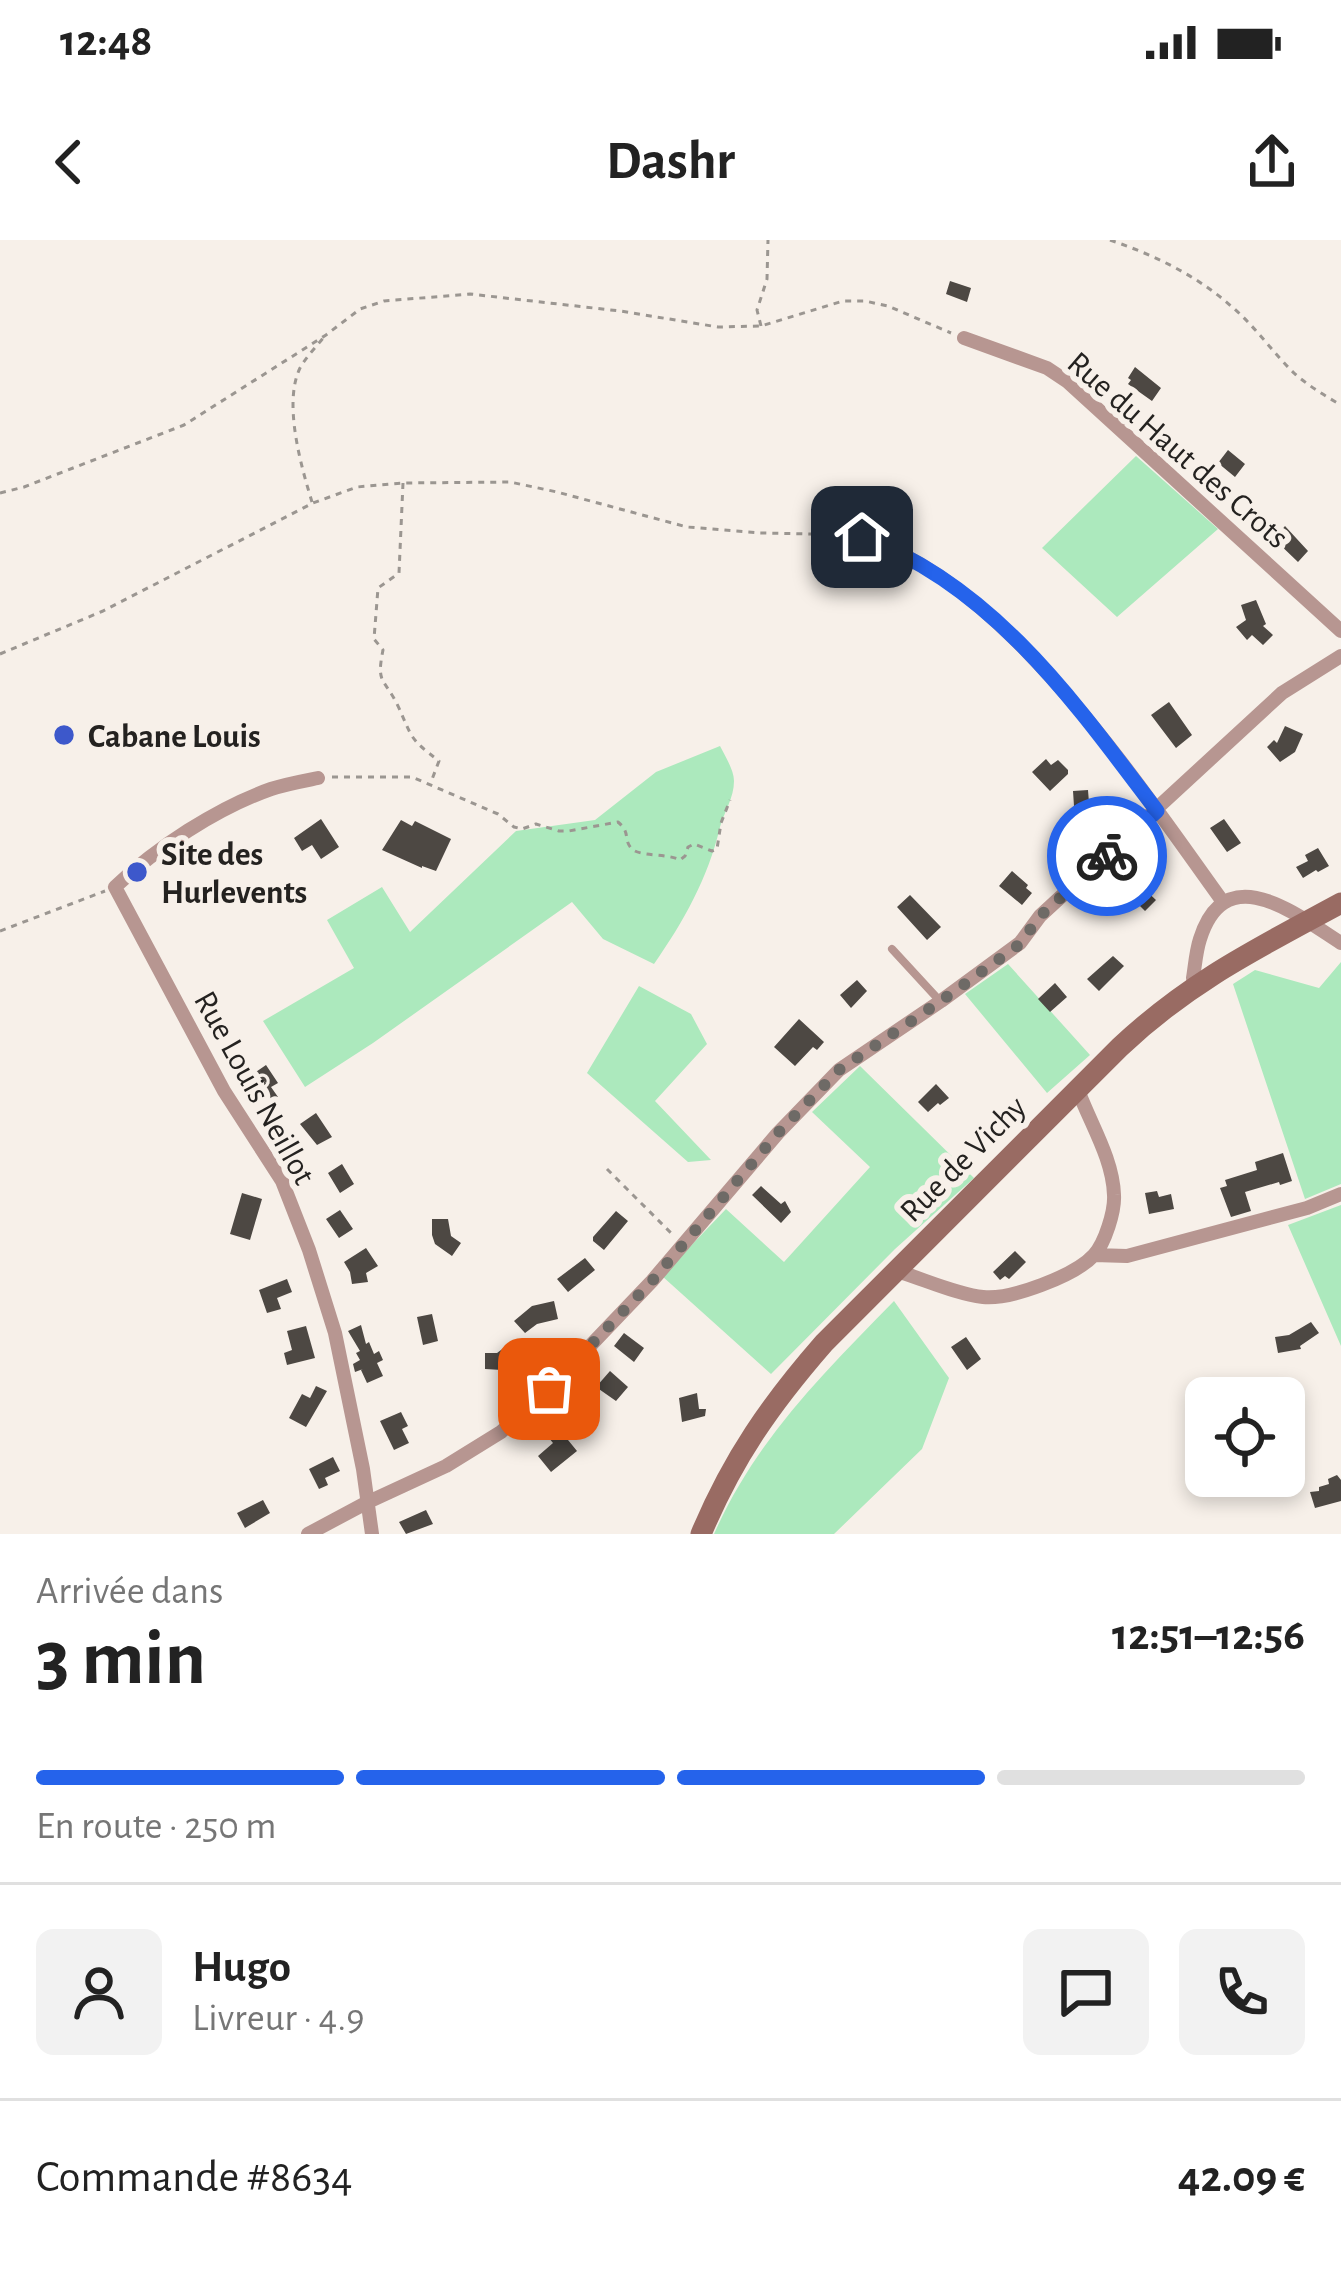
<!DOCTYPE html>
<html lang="fr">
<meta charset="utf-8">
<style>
:root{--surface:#fff;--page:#f2f2f2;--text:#222;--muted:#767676;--line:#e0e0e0;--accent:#2563eb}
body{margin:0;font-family:"Alegreya Sans",sans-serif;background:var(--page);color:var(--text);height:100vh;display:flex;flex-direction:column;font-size:45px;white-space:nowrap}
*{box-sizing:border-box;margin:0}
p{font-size:39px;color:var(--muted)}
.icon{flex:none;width:66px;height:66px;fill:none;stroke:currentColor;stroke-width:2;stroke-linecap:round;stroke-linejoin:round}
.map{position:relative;height:1294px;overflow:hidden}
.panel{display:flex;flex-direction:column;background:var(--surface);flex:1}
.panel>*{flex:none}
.buttons{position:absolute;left:1185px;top:1137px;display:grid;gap:24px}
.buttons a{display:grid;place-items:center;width:120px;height:120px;border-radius:18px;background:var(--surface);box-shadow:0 6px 18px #0003;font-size:60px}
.pin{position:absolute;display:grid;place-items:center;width:102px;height:102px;color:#fff;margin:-51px;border-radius:24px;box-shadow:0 6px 18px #0006}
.courier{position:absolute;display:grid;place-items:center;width:120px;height:120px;margin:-60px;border:9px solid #2563eb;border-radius:50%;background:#fff;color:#222;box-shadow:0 3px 15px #0007}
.summary em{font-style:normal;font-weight:700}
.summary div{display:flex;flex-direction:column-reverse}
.summary{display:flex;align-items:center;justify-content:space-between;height:204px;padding:0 36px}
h1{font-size:78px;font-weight:700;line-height:90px}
.bar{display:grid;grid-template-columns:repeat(4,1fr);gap:18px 12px;align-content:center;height:144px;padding:0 36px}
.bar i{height:15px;border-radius:9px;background:var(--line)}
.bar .current{background:var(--accent)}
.bar p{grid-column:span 4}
.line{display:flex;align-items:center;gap:30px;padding:0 36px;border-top:3px solid var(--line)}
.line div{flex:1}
.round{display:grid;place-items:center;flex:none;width:126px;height:126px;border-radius:18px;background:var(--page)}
.status{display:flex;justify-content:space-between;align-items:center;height:84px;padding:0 60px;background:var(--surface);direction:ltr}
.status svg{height:33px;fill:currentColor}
header{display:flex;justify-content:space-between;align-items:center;height:156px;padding:0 36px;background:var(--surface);font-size:54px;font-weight:700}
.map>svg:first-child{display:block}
.green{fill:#ace9bd}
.building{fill:#4d4843}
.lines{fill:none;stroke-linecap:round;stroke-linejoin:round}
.path{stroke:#9b9691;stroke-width:3;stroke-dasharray:6 6;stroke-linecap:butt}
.lane{stroke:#b79691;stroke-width:8}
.street{stroke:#b79691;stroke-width:14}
.secondary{stroke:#996b63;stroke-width:21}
.done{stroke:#6e6a66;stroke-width:12;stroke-dasharray:0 21.6}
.route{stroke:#2563eb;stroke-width:15}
.poi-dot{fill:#3d58cb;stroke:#f7f0e9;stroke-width:4.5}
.labels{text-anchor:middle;stroke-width:12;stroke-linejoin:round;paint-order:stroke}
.street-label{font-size:33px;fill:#242220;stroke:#f7f0e9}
.poi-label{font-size:33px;font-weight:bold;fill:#242220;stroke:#f7f0e9;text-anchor:start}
</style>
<div class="status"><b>12:48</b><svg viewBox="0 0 49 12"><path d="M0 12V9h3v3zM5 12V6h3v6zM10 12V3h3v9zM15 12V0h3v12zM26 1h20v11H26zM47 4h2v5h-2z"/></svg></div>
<header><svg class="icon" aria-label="back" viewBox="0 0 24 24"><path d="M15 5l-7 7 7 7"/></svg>Dashr<svg class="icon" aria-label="share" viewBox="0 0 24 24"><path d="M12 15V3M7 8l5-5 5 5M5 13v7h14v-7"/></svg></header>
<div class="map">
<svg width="1341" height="1294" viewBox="0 0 1341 1294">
<rect width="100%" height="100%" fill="#f7f0e9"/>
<path class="green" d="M 1136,216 L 1218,289 L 1117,377 L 1042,308 Z
M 720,506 C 725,516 734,530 734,541 C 734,558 724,572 720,587 C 708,638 684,681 654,724 L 603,699 L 572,662 L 373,803 L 305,847 L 263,781 L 354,728 L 327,680 L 382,647 L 410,692 L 516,591 L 595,580 L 656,532 Z
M 1341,722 L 1341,944 L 1305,959 L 1233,744 L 1255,730 L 1319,748 Z
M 1008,724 L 1090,815 L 1047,853 L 965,754 Z
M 639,746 L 691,774 L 707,804 L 655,861 L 711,920 L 688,922 L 587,833 Z
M 860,826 L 974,938 L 895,1009 L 771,1134 L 662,1036 L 726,969 L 784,1022 L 870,927 L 812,872 Z
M 1341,965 L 1341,1106 L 1288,985 Z
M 894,1061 L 949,1138 L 922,1209 L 834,1294 L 714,1294 C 756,1199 823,1134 894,1061 Z"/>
<path class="building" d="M 950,41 L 971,48 L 967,62 L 946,54 Z
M 1135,127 L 1161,148 L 1152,161 L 1128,144 L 1131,140 L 1128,138 Z
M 1228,210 L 1245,224 L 1235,237 L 1218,223 Z
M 874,255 L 880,258 L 881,263 L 873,283 L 860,278 L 861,275 L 857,273 L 859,265 Z
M 1285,286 L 1308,311 L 1298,322 L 1274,299 Z
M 1256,360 L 1266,384 L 1263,386 L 1273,395 L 1263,405 L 1252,395 L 1247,400 L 1236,387 L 1246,380 L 1241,365 Z
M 1169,462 L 1192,495 L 1176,508 L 1151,475 Z
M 1285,486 L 1303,494 L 1295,512 L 1280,522 L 1267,507 L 1274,500 L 1277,503 Z
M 1046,519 L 1051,525 L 1058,520 L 1068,530 L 1068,534 L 1050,551 L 1032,532 Z
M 1088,550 L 1089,563 L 1101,562 L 1102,569 L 1109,570 L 1110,582 L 1102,586 L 1080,587 L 1079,566 L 1074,566 L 1073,551 Z
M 321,579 L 339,607 L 321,619 L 312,605 L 302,611 L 294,598 Z
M 1224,579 L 1241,603 L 1227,612 L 1210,588 Z
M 401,580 L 412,586 L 415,581 L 451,599 L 436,631 L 422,626 L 422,628 L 382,610 Z
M 1318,608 L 1329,626 L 1318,632 L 1316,630 L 1303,638 L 1296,627 L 1308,621 L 1305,615 Z
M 1012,631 L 1028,645 L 1026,648 L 1032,653 L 1022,665 L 999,646 Z
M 1128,634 L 1156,660 L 1145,671 L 1118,644 Z
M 910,655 L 941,687 L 927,700 L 897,667 Z
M 1113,716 L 1124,726 L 1099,751 L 1087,739 Z
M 857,740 L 867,751 L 851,768 L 840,755 Z
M 1055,743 L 1067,757 L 1050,772 L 1038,759 Z
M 799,779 L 824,802 L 817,810 L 813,807 L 795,826 L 774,807 Z
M 266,825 L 278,843 L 271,847 L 278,857 L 268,863 L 247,838 Z
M 936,844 L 949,858 L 940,865 L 938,863 L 928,872 L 918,862 Z
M 316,873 L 332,897 L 317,905 L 300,884 Z
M 1283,913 L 1292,941 L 1280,945 L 1279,942 L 1245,952 L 1251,971 L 1231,977 L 1220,948 L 1227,946 L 1225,940 L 1257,930 L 1255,922 Z
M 342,924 L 354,944 L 340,953 L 328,933 Z
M 761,946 L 781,964 L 785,961 L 791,972 L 781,983 L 752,955 Z
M 1157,951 L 1159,957 L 1171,954 L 1174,969 L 1149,974 L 1145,953 Z
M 242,953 L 262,959 L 250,1000 L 230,994 Z
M 340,970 L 353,989 L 339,998 L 326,979 Z
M 616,971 L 628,981 L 604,1010 L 593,1001 L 593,997 Z
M 432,979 L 448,979 L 451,996 L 461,1003 L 452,1016 L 435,1004 L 432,995 Z
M 366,1008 L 378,1026 L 366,1033 L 368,1042 L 352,1044 L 350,1032 L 344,1022 Z
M 1015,1011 L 1026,1022 L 1009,1039 L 1005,1036 L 1000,1040 L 993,1032 Z
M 585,1018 L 595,1030 L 568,1052 L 557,1039 Z
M 287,1039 L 292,1052 L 277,1058 L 281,1069 L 267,1073 L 259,1050 Z
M 554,1061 L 558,1079 L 537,1084 L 525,1093 L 514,1081 L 532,1066 Z
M 432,1074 L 438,1101 L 423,1105 L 417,1077 Z
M 1311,1082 L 1319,1093 L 1300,1106 L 1301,1109 L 1278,1113 L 1275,1097 L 1289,1095 Z
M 361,1085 L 366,1104 L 369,1102 L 374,1114 L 379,1111 L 383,1120 L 377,1123 L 383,1136 L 367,1143 L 361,1130 L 363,1129 L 355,1132 L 353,1124 L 360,1120 L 356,1113 L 360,1111 L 348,1091 Z
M 306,1086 L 315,1118 L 287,1125 L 284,1113 L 292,1110 L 287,1091 Z
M 624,1093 L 644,1108 L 634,1122 L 614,1106 Z
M 966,1097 L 981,1119 L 967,1130 L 951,1107 Z
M 509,1104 L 519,1116 L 502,1130 L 485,1129 L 485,1113 L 497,1113 Z
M 610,1131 L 628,1147 L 616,1161 L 596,1147 Z
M 316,1146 L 327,1151 L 306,1187 L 289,1178 L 302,1154 L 310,1158 Z
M 697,1153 L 699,1169 L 706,1169 L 705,1176 L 682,1182 L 679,1158 Z
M 401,1172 L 408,1186 L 402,1189 L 409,1203 L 394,1210 L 380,1181 Z
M 559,1189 L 577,1211 L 551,1232 L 538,1216 L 553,1203 L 549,1198 Z
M 333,1217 L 340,1231 L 325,1238 L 328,1245 L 319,1249 L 309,1229 Z
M 1337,1235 L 1341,1240 L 1341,1261 L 1315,1268 L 1310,1252 L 1319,1251 L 1319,1247 L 1329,1244 L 1328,1239 Z
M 263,1260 L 270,1273 L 245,1288 L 237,1273 Z
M 426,1270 L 433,1284 L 406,1294 L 399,1282 Z"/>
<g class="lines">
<path class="path" d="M 1110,0 C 1154,15 1196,35 1231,66 C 1255,86 1273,113 1295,134 C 1309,146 1325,156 1341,165
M 761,86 L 757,70 L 767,39 L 768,0
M 403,243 L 399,333 L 378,348 L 374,399 L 383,410 C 376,445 384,437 398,466 C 413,499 409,498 439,521 L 431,542
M 0,253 L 24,247 L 184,185 L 326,95 L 360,69 L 384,61 L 470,54 L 620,71 L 718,87 L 761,86 L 843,61 L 865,61 L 888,66 L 951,93
M 312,262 C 301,226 283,163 300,128 C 306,117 316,107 324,97
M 0,414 L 103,371 L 313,263 L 357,247 L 403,243 L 510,242 L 557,252 L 687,287 L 760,293 L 813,294
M 332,537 L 412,537 L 498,574 L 514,587 L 522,589 L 536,584 L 559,591 L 569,591 L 618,582 C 631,593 623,598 631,608 C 638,617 667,613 680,620 L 685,616 L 688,607 L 694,604 L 712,611 L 717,609 L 721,583 L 730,560
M 0,691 L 105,651
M 607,929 L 673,995"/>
<path class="lane" d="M 892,709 L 939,760"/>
<path class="street" d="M 964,98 L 1047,128 L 1068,142 L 1341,391
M 823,294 C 977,295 1140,548 1223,662
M 318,538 C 303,541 286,544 271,549 C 217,568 156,608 115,647 L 224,851 L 282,941 L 309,1010 L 335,1093 L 363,1229 L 372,1294
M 1196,744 L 1193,738 C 1195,726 1196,711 1200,699 C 1226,617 1297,675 1341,703
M 1094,1015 L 1127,1016 L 1307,968 L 1341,954
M 897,1029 L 903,1033 C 928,1041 957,1054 983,1057 C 1010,1060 1075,1036 1094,1015 C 1105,1003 1115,971 1114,955 C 1113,919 1090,883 1078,850
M 308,1294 L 366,1263 L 446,1226 L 501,1192 L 549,1149 L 652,1041 L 778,893 L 839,830 L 941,761 L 1020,703 L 1040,676 L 1282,453 L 1341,416"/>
<path class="secondary" d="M 701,1294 C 733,1218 770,1165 824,1103 L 1120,807 C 1190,741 1258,708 1341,663"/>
</g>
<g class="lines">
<path class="done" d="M 549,1149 L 652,1041 L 778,893 L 839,830 L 941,761 L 1020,704 L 1040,676 L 1107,616"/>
<path class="route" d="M 862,297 C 993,345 1076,464 1157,571 L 1107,616"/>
</g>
<g class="poi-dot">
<circle cx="64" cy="495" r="12"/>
<circle cx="137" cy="632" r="12"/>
</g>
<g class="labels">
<g class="street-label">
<text transform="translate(1179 209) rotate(41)" y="12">Rue du Haut des Crots</text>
<text transform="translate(256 847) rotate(61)" y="12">Rue Louis Neillot</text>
<text transform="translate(962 918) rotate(-45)" y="12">Rue de Vichy</text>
</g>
<g class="poi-label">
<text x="88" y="507">Cabane Louis</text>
<text x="161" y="625">Site des<tspan x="161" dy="38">Hurlevents</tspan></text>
</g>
</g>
</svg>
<div class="buttons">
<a><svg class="icon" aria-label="locate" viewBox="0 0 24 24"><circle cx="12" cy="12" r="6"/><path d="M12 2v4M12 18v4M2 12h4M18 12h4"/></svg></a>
</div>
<div class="pin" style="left:549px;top:1149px;background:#ea580c"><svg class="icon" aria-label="bag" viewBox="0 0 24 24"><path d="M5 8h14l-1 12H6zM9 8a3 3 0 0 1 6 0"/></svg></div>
<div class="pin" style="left:862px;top:297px;background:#1f2937"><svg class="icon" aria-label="home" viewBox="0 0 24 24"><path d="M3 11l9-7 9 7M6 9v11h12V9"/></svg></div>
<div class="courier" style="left:1107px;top:616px"><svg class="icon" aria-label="bike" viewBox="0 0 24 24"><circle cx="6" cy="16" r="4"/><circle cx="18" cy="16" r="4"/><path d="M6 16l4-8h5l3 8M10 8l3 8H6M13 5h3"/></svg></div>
</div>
<section class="panel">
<div class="summary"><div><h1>3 min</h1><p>Arrivée dans</p></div><em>12:51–12:56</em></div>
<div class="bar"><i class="current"></i><i class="current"></i><i class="current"></i><i></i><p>En route · 250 m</p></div>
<div class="line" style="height:216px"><a class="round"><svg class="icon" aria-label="person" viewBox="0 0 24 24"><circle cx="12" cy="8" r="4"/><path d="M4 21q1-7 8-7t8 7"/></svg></a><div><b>Hugo</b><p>Livreur · 4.9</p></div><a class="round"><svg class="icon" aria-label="chat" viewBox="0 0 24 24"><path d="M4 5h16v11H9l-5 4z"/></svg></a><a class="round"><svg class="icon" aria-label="phone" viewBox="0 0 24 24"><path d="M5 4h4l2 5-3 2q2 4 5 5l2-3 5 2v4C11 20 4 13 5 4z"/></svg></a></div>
<div class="line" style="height:156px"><div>Commande #8634</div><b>42.09 €</b></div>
</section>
